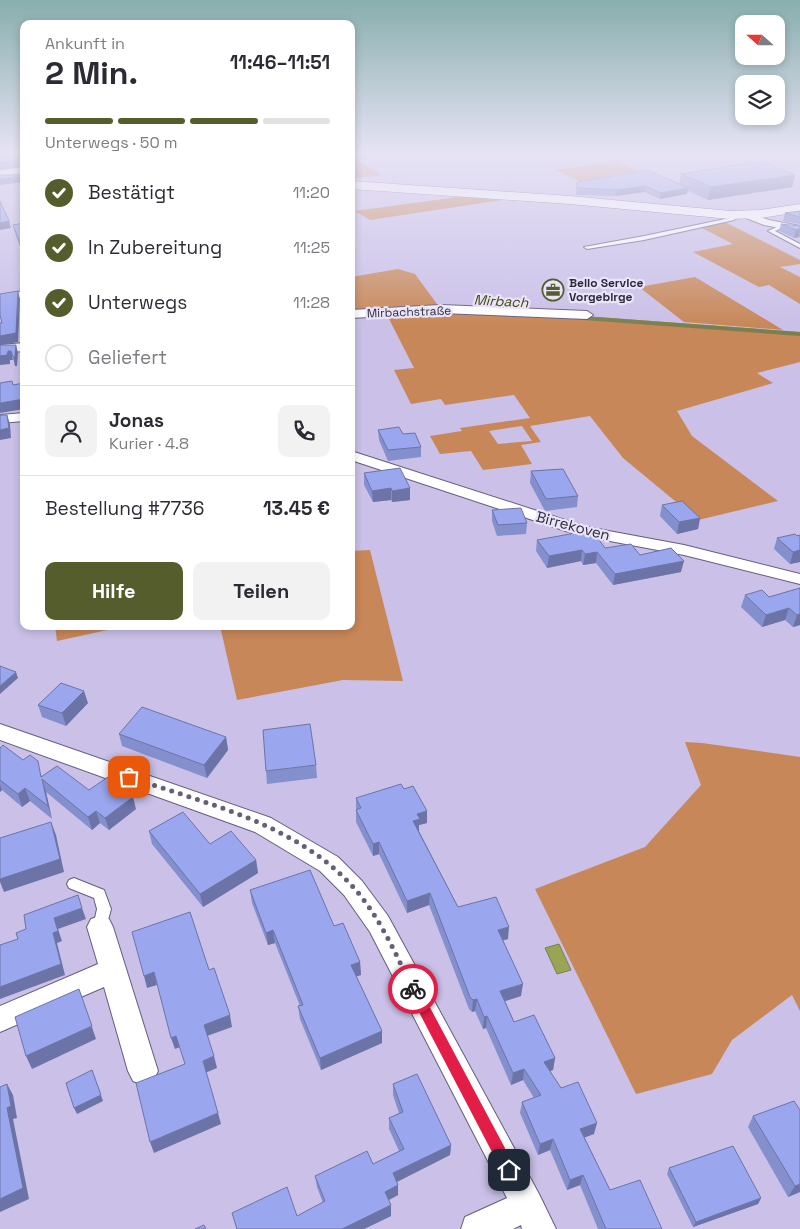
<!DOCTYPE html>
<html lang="de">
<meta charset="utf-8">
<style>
:root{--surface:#fff;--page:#f2f2f3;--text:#2b2b33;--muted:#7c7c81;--line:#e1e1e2;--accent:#565d2c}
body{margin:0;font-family:"Space Grotesk",sans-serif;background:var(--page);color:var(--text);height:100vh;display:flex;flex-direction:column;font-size:19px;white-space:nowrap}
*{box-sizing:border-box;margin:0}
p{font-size:16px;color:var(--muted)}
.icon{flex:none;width:28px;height:28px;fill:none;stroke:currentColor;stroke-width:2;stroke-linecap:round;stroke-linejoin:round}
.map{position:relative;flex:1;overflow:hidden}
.details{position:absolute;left:20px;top:20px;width:335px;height:610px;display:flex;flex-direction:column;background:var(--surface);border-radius:10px;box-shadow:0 2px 8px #0003}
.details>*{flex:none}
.needle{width:32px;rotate:291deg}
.fabs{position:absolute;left:735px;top:15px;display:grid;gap:10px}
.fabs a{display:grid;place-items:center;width:50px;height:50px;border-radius:10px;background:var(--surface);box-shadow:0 2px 8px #0003;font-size:25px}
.pin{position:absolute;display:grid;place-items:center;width:42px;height:42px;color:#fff;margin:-21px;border-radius:10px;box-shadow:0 2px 8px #0006}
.courier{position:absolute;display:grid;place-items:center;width:50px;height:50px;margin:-25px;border:4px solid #e11d48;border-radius:50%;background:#fff;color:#222;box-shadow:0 1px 6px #0007}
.head em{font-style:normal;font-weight:700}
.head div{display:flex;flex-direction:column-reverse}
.head{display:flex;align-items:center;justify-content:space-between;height:85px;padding:0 25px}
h1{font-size:32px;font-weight:700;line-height:38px}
.bar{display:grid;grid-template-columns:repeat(4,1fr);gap:8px 5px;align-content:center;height:60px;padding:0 25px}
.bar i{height:6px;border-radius:4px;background:var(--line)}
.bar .current{background:var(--accent)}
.bar p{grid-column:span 4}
.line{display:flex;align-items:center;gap:12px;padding:0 25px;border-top:1px solid var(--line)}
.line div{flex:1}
.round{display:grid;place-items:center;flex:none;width:52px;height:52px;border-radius:10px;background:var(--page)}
ol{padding:0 25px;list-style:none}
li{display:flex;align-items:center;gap:15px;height:55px}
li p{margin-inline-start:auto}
li .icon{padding:5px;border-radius:50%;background:var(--accent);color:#fff;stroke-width:4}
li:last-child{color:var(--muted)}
li i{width:28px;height:28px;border:2px solid var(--line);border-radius:50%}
.cta{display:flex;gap:10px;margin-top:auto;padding:10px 25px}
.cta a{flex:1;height:58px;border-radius:10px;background:var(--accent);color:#fff;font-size:20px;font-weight:700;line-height:58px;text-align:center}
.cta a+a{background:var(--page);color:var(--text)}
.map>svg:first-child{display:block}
.green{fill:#c78758;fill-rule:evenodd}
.water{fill:#99a555;stroke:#79804d}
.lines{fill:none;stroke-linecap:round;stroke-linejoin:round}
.stream{stroke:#79804d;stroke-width:4}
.lane-casing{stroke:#655c7f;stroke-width:2}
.street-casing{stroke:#655c7f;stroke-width:2}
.secondary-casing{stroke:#655c7f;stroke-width:1}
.lane{fill:#fff;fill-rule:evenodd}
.street{fill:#fff;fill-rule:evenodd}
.secondary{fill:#fff;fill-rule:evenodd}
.wall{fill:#848fcd}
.shaded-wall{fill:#6c74a7}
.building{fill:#9aa6ee;stroke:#6c74a7}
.route{fill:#e11d48}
.done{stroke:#655f78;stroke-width:5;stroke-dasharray:0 9}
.labels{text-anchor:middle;stroke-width:4.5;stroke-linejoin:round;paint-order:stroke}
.far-poi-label{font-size:12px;font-weight:bold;fill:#2f2b3b;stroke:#e9e4f9;text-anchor:start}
.far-street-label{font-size:12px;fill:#2f2b3b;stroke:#e9e4f9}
.far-water-label{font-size:14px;font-style:italic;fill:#41480a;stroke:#e9e4f9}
.street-label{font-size:15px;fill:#2f2b3b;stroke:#e9e4f9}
</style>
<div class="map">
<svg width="800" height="1229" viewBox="0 0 800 1229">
<rect width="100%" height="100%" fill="#cac0e8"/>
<path class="green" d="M 351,154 L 392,154 L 357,159 L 381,175 L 351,179 Z
M 618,161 L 637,171 L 579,181 L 555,170 Z
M 472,195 L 515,198 L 370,220 L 355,211 Z
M 725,222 L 800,260 L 800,264 L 780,267 L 800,277 L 800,304 L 769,285 L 759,287 L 693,252 L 733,244 L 698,226 Z
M 398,269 L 415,274 L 440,308 L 351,313 L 351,277 Z
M 695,277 L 783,330 L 684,322 L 639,287 Z
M 438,310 L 584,316 L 800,332 L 800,362 L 757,373 L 773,383 L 677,411 L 692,436 L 778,501 L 698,520 L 623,458 L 590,416 L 530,426 L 541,442 L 521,445 L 532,464 L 483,470 L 471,451 L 440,454 L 430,436 L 462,431 L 460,428 L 530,418 L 514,395 L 445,405 L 441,399 L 411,404 L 394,370 L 414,368 L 386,313 ZM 522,426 L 532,441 L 498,444 L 489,431 Z
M 370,550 L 403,681 L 343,680 L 237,700 L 220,626 L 351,626 L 351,551 Z
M 55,626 L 126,626 L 57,641 Z
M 685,742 L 702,743 L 800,757 L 800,1011 L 792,995 L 732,1040 L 712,1074 L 636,1094 L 535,889 L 645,847 L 701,785 Z"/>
<path class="water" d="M 559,944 L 571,970 L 557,974 L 545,948 Z"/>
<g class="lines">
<path class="stream" d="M 583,318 L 800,334"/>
<g class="lane-casing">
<path id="lane" d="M 737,214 L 740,216 L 734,220 L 644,240 L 587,249 L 584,247 L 644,236 L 730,218 Z
M 781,225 L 786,226 L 775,231 L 800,244 L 800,248 L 768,231 Z
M 74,878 L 104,890 L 111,909 L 105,931 L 100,933 L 95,931 L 93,927 L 97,909 L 94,898 L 69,888 L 67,884 L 69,880 Z"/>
</g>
<g class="street-casing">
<path id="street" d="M 24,167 L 24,173 L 0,176 L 0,170 Z
M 749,213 L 769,220 L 800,226 L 800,232 L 764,225 L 746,218 L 744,216 Z
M 24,291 L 24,297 L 0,301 L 0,295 Z
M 441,305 L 587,311 L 593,315 L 587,319 L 441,313 L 351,318 L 351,310 Z
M 24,343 L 24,351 L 0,353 L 0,345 Z
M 24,413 L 24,421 L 0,423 L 0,415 Z
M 351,451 L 587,527 L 684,545 L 800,574 L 800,584 L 684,555 L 578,535 L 351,460 Z
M 0,724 L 271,818 L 338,857 L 362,881 L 388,916 L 539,1194 L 556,1229 L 522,1229 L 521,1225 L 513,1229 L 461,1229 L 465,1217 L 507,1198 L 370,932 L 344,895 L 320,871 L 255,832 L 0,740 Z
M 100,916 L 109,919 L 113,927 L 158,1071 L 153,1081 L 143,1085 L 133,1081 L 128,1071 L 104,987 L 0,1032 L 0,1006 L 98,964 L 87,927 L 91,919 Z"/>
</g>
<g class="secondary-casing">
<path id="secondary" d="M 351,181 L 570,196 L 730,211 L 760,210 L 800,204 L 800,212 L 760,218 L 730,219 L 570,204 L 351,189 Z"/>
</g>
<use href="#lane" class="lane"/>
<use href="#street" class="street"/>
<use href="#secondary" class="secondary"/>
</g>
<path class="wall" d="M 681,174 L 795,175 L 792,187 L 708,200 L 688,191 L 687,194 L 660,199 L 644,192 L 616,196 L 576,195 L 577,182 L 679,184 Z
M 800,211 L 800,224 L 783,221 L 785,213 Z
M 24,223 L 24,257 L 15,233 L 13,225 Z
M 781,224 L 800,226 L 800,237 L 794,238 L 779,231 Z
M 378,430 L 403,434 L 421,447 L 421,457 L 388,461 L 379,440 Z
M 531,471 L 578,496 L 577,507 L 545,511 L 530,483 Z
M 364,473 L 410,500 L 392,502 L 391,500 L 373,502 L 364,485 Z
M 662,505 L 700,518 L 698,529 L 677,534 L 660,516 Z
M 492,510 L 527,523 L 526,534 L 497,536 L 492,521 Z
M 800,535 L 800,562 L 790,564 L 774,549 L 777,538 Z
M 537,540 L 605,548 L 640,555 L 681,572 L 613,585 L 596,563 L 583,565 L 581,561 L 547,568 L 536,551 Z
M 800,588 L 800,625 L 793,627 L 785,620 L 762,627 L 741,607 L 745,595 L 769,597 Z
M 88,703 L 66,726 L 42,717 L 38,705 Z
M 119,734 L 226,737 L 228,750 L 207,778 L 122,746 Z
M 0,748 L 42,776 L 89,790 L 136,809 L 109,830 L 100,823 L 92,830 L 46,792 L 52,819 L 30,801 L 22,807 L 2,790 L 0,792 Z
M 316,765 L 317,778 L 267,784 L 266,771 Z
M 404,789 L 427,811 L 427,823 L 419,825 L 419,831 L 458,907 L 508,939 L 503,940 L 521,996 L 505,1001 L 514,1022 L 555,1058 L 553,1070 L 549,1071 L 561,1088 L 594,1134 L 584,1137 L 610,1190 L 662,1229 L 598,1229 L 580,1185 L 567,1190 L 550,1150 L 538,1155 L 520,1113 L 522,1102 L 534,1098 L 523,1080 L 511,1085 L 486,1028 L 483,1029 L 475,1011 L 472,1012 L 469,1009 L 429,905 L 407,913 L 379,854 L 373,856 L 356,822 L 356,798 Z
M 149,831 L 210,844 L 256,860 L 258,873 L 203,907 L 152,844 Z
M 250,890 L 334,926 L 360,962 L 361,975 L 356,976 L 382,1031 L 382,1043 L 321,1070 L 300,1019 L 298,1006 L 300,1006 L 275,943 L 268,945 L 252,903 Z
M 393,1084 L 451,1145 L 450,1155 L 396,1182 L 398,1195 L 389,1200 L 391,1216 L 364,1229 L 237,1229 L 232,1213 L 297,1216 L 323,1203 L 317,1187 L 315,1176 L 373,1164 L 399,1151 L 389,1129 L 389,1118 L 399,1113 L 393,1095 Z
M 753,1116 L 800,1192 L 788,1197 L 748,1127 Z
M 669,1168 L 761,1198 L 758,1204 L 693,1227 L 667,1174 Z"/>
<path class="shaded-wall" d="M 24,155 L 24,161 L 20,161 L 21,166 L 0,169 L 0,162 L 17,156 Z
M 795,175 L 792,187 L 708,200 L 711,187 Z
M 24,176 L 24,182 L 0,185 L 0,179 Z
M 645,186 L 644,192 L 616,196 L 617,190 Z
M 688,188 L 687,194 L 660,199 L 661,193 Z
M 9,221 L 11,228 L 0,230 L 0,223 Z
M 800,229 L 799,237 L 794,238 L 796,230 Z
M 18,291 L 20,300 L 18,342 L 0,345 L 0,336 Z
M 16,345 L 18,353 L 17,366 L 15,366 L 13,357 Z
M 8,351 L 11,351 L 13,360 L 10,360 L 10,364 L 0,365 L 0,356 Z
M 24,399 L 24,409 L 0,413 L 0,403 Z
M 7,415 L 10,424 L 11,438 L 0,440 L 0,430 Z
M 391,488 L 391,500 L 373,502 L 372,491 Z
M 410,488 L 410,500 L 392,502 L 392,491 Z
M 700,518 L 698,529 L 677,534 L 679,522 Z
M 582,550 L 581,561 L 547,568 L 549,556 Z
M 800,550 L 800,562 L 790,564 L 793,552 Z
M 597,552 L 596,563 L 583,565 L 585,554 Z
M 684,561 L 681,572 L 613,585 L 615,574 Z
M 789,608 L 785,620 L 762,627 L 766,615 Z
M 800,614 L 800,625 L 793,627 L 797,615 Z
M 16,672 L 18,678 L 0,694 L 0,686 Z
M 84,691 L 88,703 L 66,726 L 62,713 Z
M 226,737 L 228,750 L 207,778 L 204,765 Z
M 42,779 L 46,792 L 52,819 L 48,806 Z
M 0,784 L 2,790 L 0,792 Z
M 25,788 L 30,801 L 22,807 L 18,794 Z
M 133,797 L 136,809 L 109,830 L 105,818 Z
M 96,811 L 100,823 L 92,830 L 88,817 Z
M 427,811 L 427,823 L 419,825 L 419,831 L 413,833 L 413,821 L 417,814 Z
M 51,822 L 56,835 L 64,872 L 4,892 L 0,882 L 0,879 Z
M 379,842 L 379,854 L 373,856 L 373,844 Z
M 256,860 L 258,873 L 203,907 L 200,894 Z
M 430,893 L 429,905 L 407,913 L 407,901 Z
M 82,908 L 86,919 L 58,929 L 62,941 L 57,943 L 65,975 L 0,999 L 0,987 L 53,933 L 54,918 Z
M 509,927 L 508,939 L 497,942 L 498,930 Z
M 273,930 L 275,943 L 268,945 L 266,933 Z
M 360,962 L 361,975 L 352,978 L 351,965 Z
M 154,972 L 157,985 L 147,988 L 144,976 Z
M 523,984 L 521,996 L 499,1003 L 500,991 Z
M 79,989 L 96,1039 L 32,1069 L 26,1056 Z
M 477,999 L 475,1011 L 472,1012 L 473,1000 Z
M 230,1015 L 232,1027 L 207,1036 L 204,1025 Z
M 487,1016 L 486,1028 L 483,1029 L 484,1017 Z
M 382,1031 L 382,1043 L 321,1070 L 320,1058 Z
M 176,1036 L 180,1047 L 175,1049 L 171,1038 Z
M 214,1056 L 217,1068 L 205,1073 L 203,1061 Z
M 555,1058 L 553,1070 L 542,1074 L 544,1062 Z
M 524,1069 L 523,1080 L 511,1085 L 513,1073 Z
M 92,1070 L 103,1101 L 77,1114 L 74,1108 Z
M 7,1084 L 13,1095 L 17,1118 L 13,1119 L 29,1199 L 0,1212 L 0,1199 L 7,1108 Z
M 218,1113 L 221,1124 L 154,1153 L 150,1142 Z
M 597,1123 L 594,1134 L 578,1140 L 580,1129 Z
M 553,1139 L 550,1150 L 538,1155 L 540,1144 Z
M 451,1145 L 450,1155 L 393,1184 L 393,1173 Z
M 583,1175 L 580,1185 L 567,1190 L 570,1180 Z
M 800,1184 L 800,1192 L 788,1197 L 795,1186 Z
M 398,1185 L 398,1195 L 385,1202 L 385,1192 Z
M 761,1198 L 758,1204 L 693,1227 L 696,1222 Z
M 391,1205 L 391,1216 L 364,1229 L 342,1229 Z"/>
<path class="building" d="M 5,154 L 24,154 L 24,155 L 17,156 L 19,160 L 0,162 L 0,156 Z
M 761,161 L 795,175 L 711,187 L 681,174 Z
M 648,170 L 688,188 L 661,193 L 645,186 L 617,190 L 577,188 L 577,182 Z
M 24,171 L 24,176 L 0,179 L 0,175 L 23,175 Z
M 0,201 L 9,221 L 0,223 Z
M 800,211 L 800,217 L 785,213 Z
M 24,223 L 24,254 L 13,225 Z
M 781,224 L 800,226 L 800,229 L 796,230 Z
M 18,291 L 16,333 L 0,336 L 0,323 L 2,323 L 0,315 L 0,294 Z
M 0,345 L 16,345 L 15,357 L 13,357 L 11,351 L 8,351 L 7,355 L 0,356 Z
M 12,381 L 13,385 L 24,383 L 24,399 L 0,403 L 0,383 Z
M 0,415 L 7,415 L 9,428 L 0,430 Z
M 399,427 L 403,434 L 415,433 L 421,447 L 388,450 L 378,430 Z
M 400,468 L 410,488 L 392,491 L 391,488 L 372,491 L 364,473 Z
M 563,469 L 578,496 L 546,499 L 531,471 Z
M 682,501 L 700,518 L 679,522 L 662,505 Z
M 521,508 L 527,523 L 498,525 L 492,510 Z
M 592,530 L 605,548 L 631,544 L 640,555 L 671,548 L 684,561 L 615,574 L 597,552 L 585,554 L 582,550 L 549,556 L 537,540 Z
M 795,534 L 797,536 L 800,535 L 800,550 L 793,552 L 777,538 Z
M 800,588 L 800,614 L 797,615 L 789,608 L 766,615 L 745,595 L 762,590 L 769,597 Z
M 0,666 L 16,672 L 0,686 Z
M 61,683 L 84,691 L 62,713 L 38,705 Z
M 142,707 L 226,737 L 204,765 L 119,734 Z
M 310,724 L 316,765 L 266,771 L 263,730 Z
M 3,745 L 23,760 L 30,755 L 38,761 L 41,777 L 57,766 L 89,790 L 108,777 L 133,797 L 105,818 L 96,811 L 88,817 L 42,779 L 48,806 L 25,788 L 18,794 L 0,780 L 0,748 Z
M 401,784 L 404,789 L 413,786 L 427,811 L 417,814 L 420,819 L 413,821 L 458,907 L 496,897 L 509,927 L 498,930 L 523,984 L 500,991 L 514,1022 L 534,1015 L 555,1058 L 544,1062 L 561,1088 L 578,1082 L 597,1123 L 580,1129 L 610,1190 L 640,1180 L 662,1229 L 606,1229 L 583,1175 L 570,1180 L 553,1139 L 540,1144 L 522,1102 L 541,1095 L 524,1069 L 513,1073 L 487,1016 L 484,1017 L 477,999 L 473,1000 L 470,997 L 430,893 L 407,901 L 379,842 L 373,844 L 356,810 L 361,808 L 356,798 Z
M 183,812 L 210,844 L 231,831 L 256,860 L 200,894 L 149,831 Z
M 51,822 L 60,859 L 0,879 L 0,838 Z
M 310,870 L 334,926 L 343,923 L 360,962 L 351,965 L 382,1031 L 320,1058 L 298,1006 L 303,1005 L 273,930 L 266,933 L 250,890 Z
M 78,895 L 82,908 L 54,918 L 58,931 L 53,933 L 61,964 L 0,987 L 0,945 L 18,939 L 16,933 L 26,929 L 24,915 Z
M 190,912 L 209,970 L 214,968 L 230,1015 L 204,1025 L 214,1056 L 203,1061 L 218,1113 L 150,1142 L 136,1083 L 185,1064 L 176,1036 L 171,1038 L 154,972 L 144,976 L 132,932 Z
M 79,989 L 92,1026 L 26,1056 L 15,1017 Z
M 92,1070 L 101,1095 L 74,1108 L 66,1083 Z
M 417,1074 L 451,1145 L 393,1173 L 398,1185 L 385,1192 L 391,1205 L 342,1229 L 237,1229 L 232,1213 L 287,1187 L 297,1216 L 325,1201 L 315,1176 L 367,1151 L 373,1164 L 404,1149 L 389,1118 L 403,1112 L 393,1084 Z
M 7,1084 L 11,1106 L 7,1108 L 23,1188 L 0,1199 L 0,1087 Z
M 794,1101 L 800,1110 L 800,1184 L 795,1186 L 753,1116 Z
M 733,1146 L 761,1198 L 696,1222 L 669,1168 Z
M 204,1225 L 206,1229 L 195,1229 Z"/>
<linearGradient id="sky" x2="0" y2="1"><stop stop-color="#88aead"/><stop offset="0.47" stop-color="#e7e3f5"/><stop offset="1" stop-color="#e7e3f5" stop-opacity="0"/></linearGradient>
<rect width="800" height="326" fill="url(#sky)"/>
<path class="route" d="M 413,984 L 418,985 L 514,1165 L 516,1170 L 514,1175 L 509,1177 L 504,1175 L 409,993 L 409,985 Z"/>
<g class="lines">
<path class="done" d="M 129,777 C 207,804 297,824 354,888 C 380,917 396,955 413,989"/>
</g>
<defs>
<g id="office-ring" transform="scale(1.125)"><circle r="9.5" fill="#e9e4f9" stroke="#565d2c" stroke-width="1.5"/><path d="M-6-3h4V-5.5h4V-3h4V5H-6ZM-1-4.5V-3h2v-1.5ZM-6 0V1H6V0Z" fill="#565d2c"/></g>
</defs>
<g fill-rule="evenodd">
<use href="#office-ring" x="553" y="290"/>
</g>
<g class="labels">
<g class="far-poi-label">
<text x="569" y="287">Bello Service<tspan x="569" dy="14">Vorgebirge</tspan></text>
</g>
<g class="far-street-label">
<text transform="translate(409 312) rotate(-2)" y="4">Mirbachstraße</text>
</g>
<g class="far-water-label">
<text transform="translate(501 301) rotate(3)" y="5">Mirbach</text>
</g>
<g class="street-label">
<text transform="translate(573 526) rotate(15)" y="5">Birrekoven</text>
</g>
</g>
</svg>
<div class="fabs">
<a><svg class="needle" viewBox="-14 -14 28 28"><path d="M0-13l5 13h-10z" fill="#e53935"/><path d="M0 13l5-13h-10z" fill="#7c7c81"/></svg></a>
<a><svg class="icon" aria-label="layers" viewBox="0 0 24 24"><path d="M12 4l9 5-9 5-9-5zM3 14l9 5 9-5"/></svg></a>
</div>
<div class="pin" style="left:129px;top:777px;background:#ea580c"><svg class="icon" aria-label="bag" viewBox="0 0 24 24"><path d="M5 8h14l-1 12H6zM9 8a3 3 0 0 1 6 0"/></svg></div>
<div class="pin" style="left:509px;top:1170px;background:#1f2937"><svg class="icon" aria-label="home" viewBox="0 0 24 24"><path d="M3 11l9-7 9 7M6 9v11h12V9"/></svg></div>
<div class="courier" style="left:413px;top:989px"><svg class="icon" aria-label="bike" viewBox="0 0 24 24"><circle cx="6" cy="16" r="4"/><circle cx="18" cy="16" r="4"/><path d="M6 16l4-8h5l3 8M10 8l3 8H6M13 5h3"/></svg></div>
<section class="details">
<div class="head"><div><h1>2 Min.</h1><p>Ankunft in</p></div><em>11:46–11:51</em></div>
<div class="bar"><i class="current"></i><i class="current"></i><i class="current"></i><i></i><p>Unterwegs · 50 m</p></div>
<ol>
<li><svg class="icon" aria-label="check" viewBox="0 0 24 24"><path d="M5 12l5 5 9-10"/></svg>Bestätigt<p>11:20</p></li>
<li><svg class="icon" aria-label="check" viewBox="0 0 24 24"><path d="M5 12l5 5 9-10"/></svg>In Zubereitung<p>11:25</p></li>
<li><svg class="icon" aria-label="check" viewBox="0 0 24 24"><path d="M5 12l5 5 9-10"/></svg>Unterwegs<p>11:28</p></li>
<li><i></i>Geliefert</li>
</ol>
<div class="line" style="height:90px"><a class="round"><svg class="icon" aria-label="person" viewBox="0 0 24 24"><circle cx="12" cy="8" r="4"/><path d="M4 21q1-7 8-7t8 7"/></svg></a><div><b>Jonas</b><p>Kurier · 4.8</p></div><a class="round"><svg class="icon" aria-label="phone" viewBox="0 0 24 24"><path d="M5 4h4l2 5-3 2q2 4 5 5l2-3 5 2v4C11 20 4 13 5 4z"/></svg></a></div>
<div class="line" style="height:65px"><div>Bestellung #7736</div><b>13.45 €</b></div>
<div class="cta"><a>Hilfe</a><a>Teilen</a></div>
</section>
</div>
